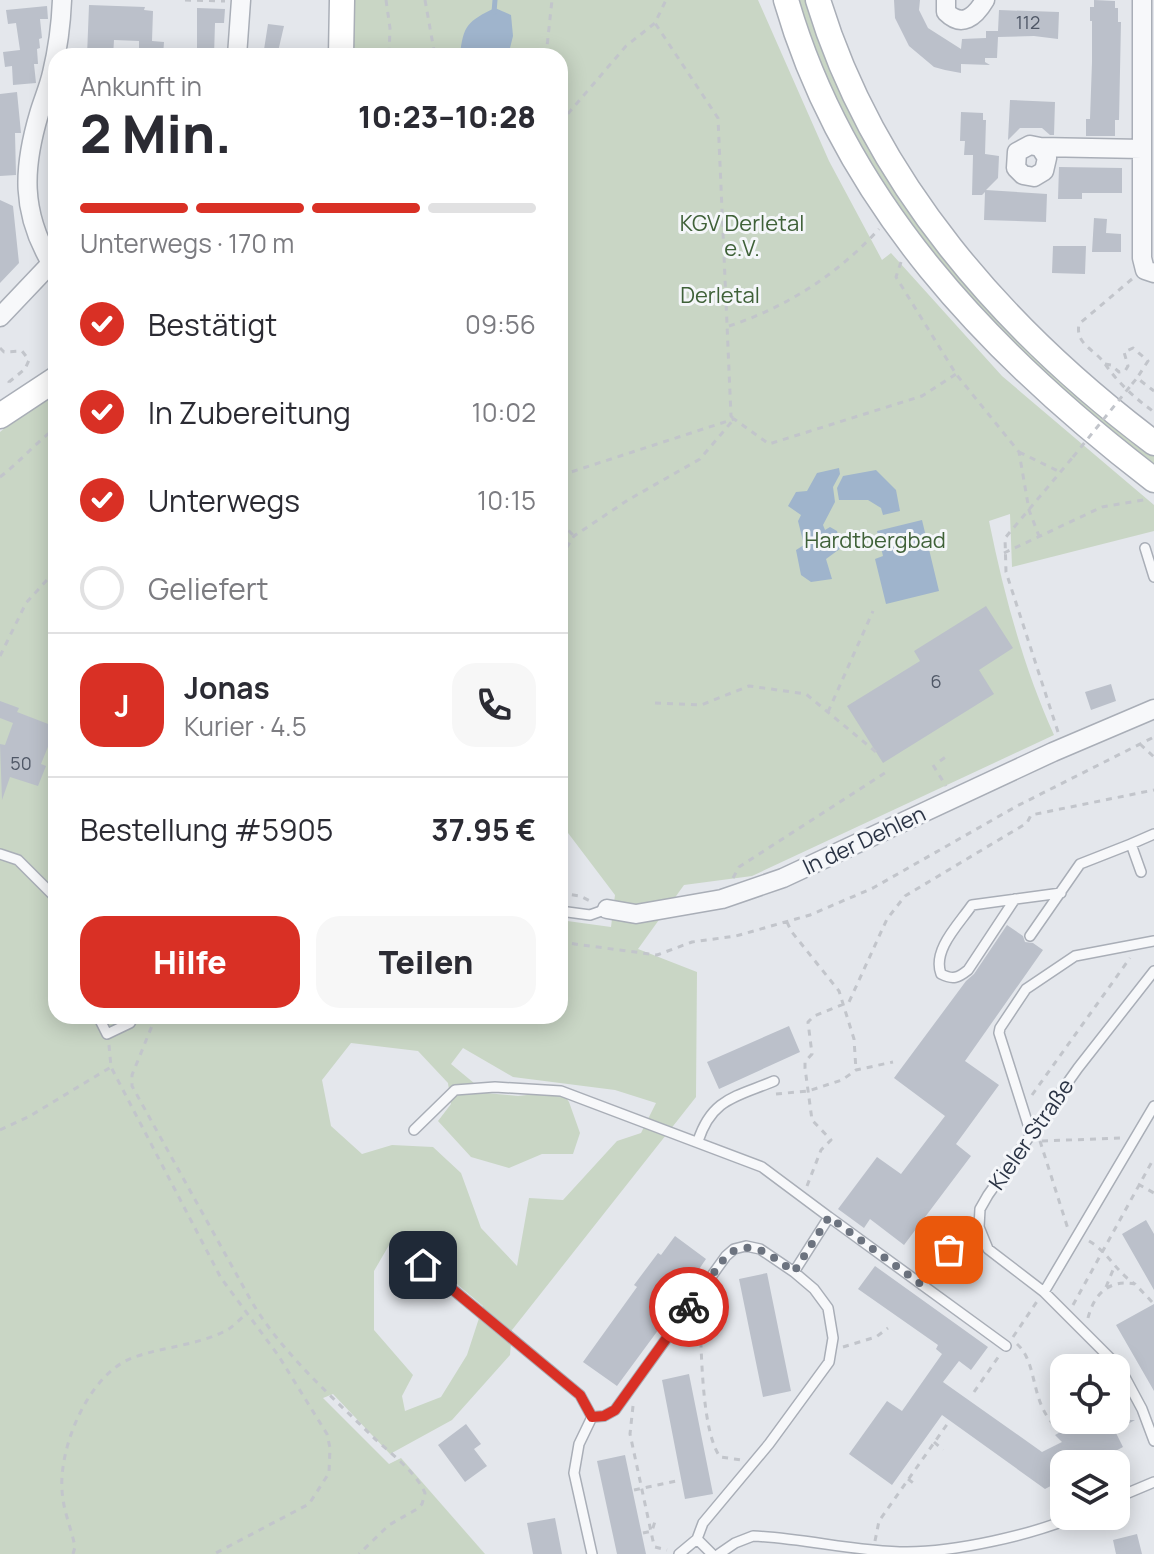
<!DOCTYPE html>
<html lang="de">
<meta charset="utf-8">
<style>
:root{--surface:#fff;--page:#f7f7f7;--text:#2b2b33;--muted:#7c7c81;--line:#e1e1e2;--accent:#d93025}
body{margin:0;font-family:Manrope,sans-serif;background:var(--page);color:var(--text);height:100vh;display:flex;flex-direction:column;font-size:30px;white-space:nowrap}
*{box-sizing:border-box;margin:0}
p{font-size:26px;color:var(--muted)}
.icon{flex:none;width:44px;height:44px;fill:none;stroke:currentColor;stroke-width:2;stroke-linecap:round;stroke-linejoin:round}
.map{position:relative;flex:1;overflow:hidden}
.sheet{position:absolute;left:48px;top:48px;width:520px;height:976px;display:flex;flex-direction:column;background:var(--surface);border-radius:24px;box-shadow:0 4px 20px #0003}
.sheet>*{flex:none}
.fabs{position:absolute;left:1050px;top:1354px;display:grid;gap:16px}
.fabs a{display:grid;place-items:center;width:80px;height:80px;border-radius:16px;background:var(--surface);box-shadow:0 4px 20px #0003;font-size:40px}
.pin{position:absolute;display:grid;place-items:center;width:68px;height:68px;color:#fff;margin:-34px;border-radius:16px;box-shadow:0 4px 12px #0006}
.courier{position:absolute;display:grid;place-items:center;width:80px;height:80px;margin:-40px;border:6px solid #d93025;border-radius:50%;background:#fff;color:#222;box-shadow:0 2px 10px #0007}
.overview em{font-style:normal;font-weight:800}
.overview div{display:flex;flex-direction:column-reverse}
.overview{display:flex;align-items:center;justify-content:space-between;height:136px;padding:0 32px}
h1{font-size:52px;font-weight:800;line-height:60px}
.bar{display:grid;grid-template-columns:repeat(4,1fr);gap:12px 8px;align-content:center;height:96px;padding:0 32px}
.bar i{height:10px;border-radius:6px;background:var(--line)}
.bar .on{background:var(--accent)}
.bar p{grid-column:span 4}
.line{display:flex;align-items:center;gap:20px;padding:0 32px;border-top:2px solid var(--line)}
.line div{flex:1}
.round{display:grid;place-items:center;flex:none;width:84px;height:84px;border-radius:24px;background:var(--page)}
ol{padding:0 32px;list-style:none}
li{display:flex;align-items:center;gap:24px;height:88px}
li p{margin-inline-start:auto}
li .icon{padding:8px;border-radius:50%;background:var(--accent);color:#fff;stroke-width:4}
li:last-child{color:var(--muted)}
li i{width:44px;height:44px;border:4px solid var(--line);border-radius:50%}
.button{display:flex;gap:16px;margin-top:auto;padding:16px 32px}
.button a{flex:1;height:92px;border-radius:24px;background:var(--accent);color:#fff;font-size:32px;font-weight:800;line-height:92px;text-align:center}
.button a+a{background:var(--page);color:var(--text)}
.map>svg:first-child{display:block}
.green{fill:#c9d6c5;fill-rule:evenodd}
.water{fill:#9fb4cc}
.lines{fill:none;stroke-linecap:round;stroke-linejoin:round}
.stream{stroke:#9fb4cc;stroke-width:5}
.building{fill:#bbc0ca}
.lane-casing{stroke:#a9aeb7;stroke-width:12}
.street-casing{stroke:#a9aeb7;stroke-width:21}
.secondary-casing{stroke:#a9aeb7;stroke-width:27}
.path{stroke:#c2c5cb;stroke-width:3;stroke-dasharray:6 6;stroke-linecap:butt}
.lane{stroke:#f7f8fa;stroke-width:9}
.street{stroke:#f7f8fa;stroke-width:18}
.secondary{stroke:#fff;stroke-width:24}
.path-bridge{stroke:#c2c5cb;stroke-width:3;stroke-dasharray:6 6;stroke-linecap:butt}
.done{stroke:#6c737f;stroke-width:8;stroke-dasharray:0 14.4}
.route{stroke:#d93025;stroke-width:10}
.labels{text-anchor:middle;stroke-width:6;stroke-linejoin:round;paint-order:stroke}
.number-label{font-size:18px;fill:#4f5766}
.park-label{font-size:22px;fill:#3f6138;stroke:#f4f6f9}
.street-label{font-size:22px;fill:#2b3445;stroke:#f4f6f9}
</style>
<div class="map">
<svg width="1154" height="1554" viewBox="0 0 1154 1554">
<rect width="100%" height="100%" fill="#e4e7ec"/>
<path class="green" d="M 354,0 L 758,0 L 829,161 L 882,260 L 891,253 L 1002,376 L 1154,505 L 1154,531 L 1012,567 L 1010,514 L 989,521 C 1004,595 1023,666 1054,735 L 752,876 L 684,885 L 638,949 L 697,972 L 696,1097 L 512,1330 L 510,1355 L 452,1420 L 390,1454 L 333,1394 L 323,1398 L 389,1464 L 401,1458 L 485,1554 L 0,1554 L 0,432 L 23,413 L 56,394 L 56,1016 L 560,1016 L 560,920 L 611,927 L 615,895 L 565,829 L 560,829 L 560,56 L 354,56 ZM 351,1043 L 418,1051 L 448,1083 L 451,1104 L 438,1121 L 471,1157 L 509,1168 L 542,1154 L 573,1154 L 580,1133 L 569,1102 L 561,1091 L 518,1096 L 486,1093 L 451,1064 L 463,1048 L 513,1077 L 615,1090 L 656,1103 L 641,1133 L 617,1141 L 563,1200 L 529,1198 L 517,1266 L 481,1228 L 461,1173 L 433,1147 L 392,1145 L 362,1154 L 331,1126 L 322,1080 ZM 396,1233 L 483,1306 L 467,1355 L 441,1397 L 405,1411 L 402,1396 L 413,1375 L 374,1330 L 374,1271 Z
M 795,0 L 807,0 L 823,49 L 861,132 L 1143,447 L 1154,455 L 1154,469 L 1051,384 L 933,260 L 841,120 Z"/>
<path class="water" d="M 495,8 L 511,15 L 513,36 L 508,56 L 460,56 C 463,25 468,21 495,8 Z
M 839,468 L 840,474 L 833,487 L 835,502 L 823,525 L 825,530 L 830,527 L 837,531 L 841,548 L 826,559 L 832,579 L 811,582 L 801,575 L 796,550 L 804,545 L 798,521 L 801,515 L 788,506 L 796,492 L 807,491 L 817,473 Z
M 876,470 L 896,490 L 900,511 L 883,515 L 881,508 L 868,500 L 839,500 L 837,488 L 843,476 Z
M 922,520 L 939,591 L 886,604 L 875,559 L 883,556 L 877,531 Z"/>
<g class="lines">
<path class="stream" d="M 494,12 L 495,0"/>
</g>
<path class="building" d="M 894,0 L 920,0 L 919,10 L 928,28 L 961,49 L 962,39 L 986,38 L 986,31 L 998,31 L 999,10 L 1059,12 L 1058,39 L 1034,36 L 998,37 L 997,58 L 985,58 L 985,62 L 990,65 L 961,64 L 961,73 L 945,70 L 934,67 L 909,46 L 895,18 Z
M 1094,0 L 1115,1 L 1115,8 L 1118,8 L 1118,22 L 1121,22 L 1119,120 L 1115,120 L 1115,136 L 1086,136 L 1086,119 L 1090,119 L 1092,62 L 1092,21 L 1090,21 L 1090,7 L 1094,7 Z
M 89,5 L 145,7 L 144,10 L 153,11 L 152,41 L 164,42 L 163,56 L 139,56 L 139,41 L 114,40 L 113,56 L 87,56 Z
M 47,6 L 48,19 L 40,19 L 42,38 L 39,39 L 40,48 L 37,49 L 38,64 L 34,64 L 36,83 L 13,85 L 12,66 L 5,67 L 3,52 L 20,50 L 16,23 L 8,24 L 6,10 Z
M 197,8 L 225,9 L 224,23 L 215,23 L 214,56 L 197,56 Z
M 268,24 L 284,26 L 277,56 L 263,56 Z
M 17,92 L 21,133 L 15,133 L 16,175 L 0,176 L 0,94 Z
M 1010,100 L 1055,102 L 1054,135 L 1050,135 L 1042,128 L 1020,128 L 1008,140 Z
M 961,112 L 983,113 L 983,120 L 986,120 L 985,154 L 999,156 L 998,178 L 986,190 L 1047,194 L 1046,222 L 984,220 L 985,192 L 982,195 L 972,195 L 973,155 L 964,155 L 965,141 L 960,141 Z
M 1059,167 L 1122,168 L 1122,193 L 1082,193 L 1082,199 L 1058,199 Z
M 0,200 L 13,206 L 19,263 L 0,283 Z
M 1094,218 L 1107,219 L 1106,233 L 1121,234 L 1121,252 L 1092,252 Z
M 1053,246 L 1086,246 L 1085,274 L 1052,273 Z
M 986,606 L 1013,648 L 979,670 L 994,694 L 883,763 L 847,706 L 920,661 L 914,651 Z
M 1111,684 L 1116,701 L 1091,710 L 1085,692 Z
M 0,701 L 19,708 L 17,712 L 56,727 L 41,764 L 46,766 L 38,786 L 10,777 L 2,800 L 0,744 L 5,745 L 13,723 L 0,718 Z
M 1007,925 L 1023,936 L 1025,942 L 1033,943 L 1043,950 L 965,1061 L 999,1085 L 956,1144 L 971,1156 L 904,1245 L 870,1219 L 864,1228 L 838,1209 L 877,1157 L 901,1174 L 945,1116 L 894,1078 L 966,981 L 974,974 Z
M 789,1026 L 800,1052 L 719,1089 L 707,1062 Z
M 1146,1220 L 1154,1234 L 1154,1290 L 1122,1234 Z
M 675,1236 L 706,1259 L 693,1278 L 695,1280 L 617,1386 L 583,1362 L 637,1287 L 634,1285 L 658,1253 L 661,1255 Z
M 875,1266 L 988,1347 L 971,1370 L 959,1361 L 943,1382 L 1042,1452 L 1062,1442 L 1055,1435 L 1083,1420 L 1135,1420 L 1115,1431 L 1123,1447 L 1091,1464 L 1064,1464 L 1064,1479 L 1045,1489 L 942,1415 L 892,1485 L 849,1454 L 887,1401 L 902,1411 L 942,1354 L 936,1349 L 938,1345 L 858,1289 Z
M 767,1273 L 791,1391 L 763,1397 L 739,1279 Z
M 1154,1304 L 1154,1391 L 1116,1325 Z
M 689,1374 L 713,1494 L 685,1499 L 662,1380 Z
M 466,1424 L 481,1444 L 474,1449 L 487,1466 L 465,1482 L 438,1445 Z
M 625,1455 L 646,1554 L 617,1554 L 597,1461 Z
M 555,1518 L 562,1554 L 533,1554 L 527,1523 Z
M 1137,1534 L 1142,1554 L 1116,1554 L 1113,1540 Z"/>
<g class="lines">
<g class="lane-casing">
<path id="lane" d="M 1145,548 L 1154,577
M 0,854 L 18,860 L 54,896 L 56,905
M 1141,872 L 1131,844 L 1154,834
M 1015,899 L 968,970 C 958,978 953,980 941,974 C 932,950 959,924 972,905 L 1061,893
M 560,911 L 590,915 L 607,909
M 1030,936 L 1080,864 L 1131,844
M 1154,971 L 1078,1068 L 988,1195 L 980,1209 L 979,1227 L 988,1249 L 1044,1292 L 1120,1368 L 1142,1409 L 1154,1441
M 98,1016 L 107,1034 L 130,1023 L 134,1016
M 414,1130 L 455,1090 L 495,1087 L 561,1091 L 762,1167 L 829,1217 L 794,1272
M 1031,1134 L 999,1033 L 1000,1028 L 1026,989 L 1075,956 L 1154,941
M 698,1141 C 712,1098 736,1097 774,1081
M 829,1217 L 1006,1346
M 399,1245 L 580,1395 L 592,1417
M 922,1285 L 962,1233 L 979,1227
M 1044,1292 L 1154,1106
M 592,1417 L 604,1416 L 615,1410 L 726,1256 L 734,1249 L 746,1246 L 760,1249 L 794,1272 L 814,1289 L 828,1308 L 833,1338 L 829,1362 L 769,1444 L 703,1523 L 697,1539 L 712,1554
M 1116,1498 L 1154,1482
M 592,1554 L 574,1473 L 579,1444 L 592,1417
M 679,1554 L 697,1539
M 719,1554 L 735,1543 L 753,1536 C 804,1538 856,1552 907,1552 C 955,1552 1032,1535 1076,1516"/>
</g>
<g class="street-casing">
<path id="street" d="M 946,0 L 946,12 C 962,28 975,17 985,0
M 1142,0 L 1142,258 L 1145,270 L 1154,273
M 237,56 L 241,0
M 1040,147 L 1030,145 L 1017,152 L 1016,168 L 1023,175 L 1034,177 L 1044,171 L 1047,158 L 1040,147 L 1142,149
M 50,261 C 21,211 23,168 39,114 C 43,100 49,87 52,73 C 58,48 61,25 62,0
M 0,317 L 56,258
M 607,909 L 636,914 L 722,899 L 783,878 L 1053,752 L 1154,709"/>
</g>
<g class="secondary-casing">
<path id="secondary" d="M 786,0 C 844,202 991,355 1154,480
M 818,0 C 873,182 1004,330 1154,443
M 341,56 L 342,0
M 0,416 L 56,379"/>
</g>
<path class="path" d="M 185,0 L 225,1
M 386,0 L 390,28 L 389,56
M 425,0 L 435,56
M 546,56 L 552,0
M 560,123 L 626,46 L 655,23 L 666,0
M 901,262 L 896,277 L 956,374 L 1019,452 L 1029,510 L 1039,536
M 1132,279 L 1079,324 C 1075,345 1095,349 1105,364 C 1118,383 1135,398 1154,412
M 729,326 C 787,307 838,274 879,229
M 0,348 L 4,352 L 22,351 L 29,360 L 25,369 L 9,382 L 12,387
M 1105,364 L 1111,365 L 1119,372 L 1125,371 L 1128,366 L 1124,352 L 1133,348 L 1148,361 L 1137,378
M 1132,384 L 1137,378 L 1154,391
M 1019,452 L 1058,471
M 560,473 L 571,472 L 734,419 L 769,444 L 922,396 L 956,374
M 0,477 C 20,462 35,443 56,428
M 560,522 L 574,536
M 1004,553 L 1102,507 L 1149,499
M 560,558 L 574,536 L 628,500 L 700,459 L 734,419 L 731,416 L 718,118 L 655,23
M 0,656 L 26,603 L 56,570
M 655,703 L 701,705 L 749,686 L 806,694 L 876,752
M 828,712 L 873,611
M 1058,732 L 1006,572 L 1005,538 L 1073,457
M 1140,744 L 1154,757
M 940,761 L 947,756
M 933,765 L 946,786
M 733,878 L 739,867 L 888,771
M 560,893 L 580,896 L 592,902
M 787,922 L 791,931 L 839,991 L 854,1039 L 856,1070
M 560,942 L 657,955 L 692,942 L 736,936 L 810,915 L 873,888 L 1017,806 L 1154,737
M 156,1016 L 132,1075 L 132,1086 L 249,1297 C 279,1350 327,1392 371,1435 C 388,1452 415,1470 425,1493 L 422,1504 L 417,1509 L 389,1525 L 359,1554
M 109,1045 L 111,1067 L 221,1278 L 278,1355 L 327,1434 L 330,1448 L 329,1473 L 309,1504 L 214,1554
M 776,1094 L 808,1091 L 842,1080 L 856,1070 L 893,1062
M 1032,1095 L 1130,958
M 0,1130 L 30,1116 L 111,1067
M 1040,1141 L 1068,1229
M 1042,1141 L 1122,1138
M 1138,1184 L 1154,1193
M 807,1186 L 821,1150 L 831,1140 L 812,1120 L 805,1068 L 805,1062 L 812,1054 L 808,1022 L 814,1016 L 849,1002 L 887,919 L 905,896 L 1027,823 L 1031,815 L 1154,790
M 1089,1241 C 1108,1252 1116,1272 1135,1284
M 1106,1287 L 1115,1265
M 1073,1305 L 1154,1158
M 1088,1318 C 1094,1294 1109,1279 1135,1284 L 1154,1304
M 694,1321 L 700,1325 C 702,1358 702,1431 720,1457 L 742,1460
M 1013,1337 L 1038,1300
M 1017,1344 C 1040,1365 1028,1406 1061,1431
M 843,1347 L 876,1337 L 888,1328
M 974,1392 L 999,1356
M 633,1406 L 630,1434 L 653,1541 L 655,1547 L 667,1550
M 934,1442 L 943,1450
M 908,1479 L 916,1485
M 634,1490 L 681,1480
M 643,1533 L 652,1531 L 656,1518
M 875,1541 L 879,1521 L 948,1423
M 73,1554 L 75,1547 C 72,1531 65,1515 63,1499 C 55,1454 87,1375 132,1358 C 161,1347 200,1345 227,1330 C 234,1326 240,1319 246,1314"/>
<use href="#lane" class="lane"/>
<use href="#street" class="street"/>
<use href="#secondary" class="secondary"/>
<path class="path-bridge" d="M 1073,457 L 1132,384"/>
</g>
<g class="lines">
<path class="done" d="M 689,1307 L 726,1256 C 751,1236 773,1257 794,1272 L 829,1217 L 922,1285 L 949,1250"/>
<path class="route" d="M 423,1265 L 580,1395 L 592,1417 L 604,1416 L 615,1410 L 689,1307"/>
</g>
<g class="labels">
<g class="number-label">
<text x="1028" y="29">112</text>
<text x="936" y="688">6</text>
<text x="21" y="770">50</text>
</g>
<g class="park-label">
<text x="742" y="231">KGV Derletal<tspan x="742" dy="25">e.V.</tspan></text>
<text x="720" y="303">Derletal</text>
<text x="875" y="548">Hardtbergbad</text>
</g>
<g class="street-label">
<text transform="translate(864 840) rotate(-25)" y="8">In der Dehlen</text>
<text transform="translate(1031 1134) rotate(-55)" y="8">Kieler Straße</text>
</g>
</g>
</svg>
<div class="fabs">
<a><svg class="icon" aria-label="locate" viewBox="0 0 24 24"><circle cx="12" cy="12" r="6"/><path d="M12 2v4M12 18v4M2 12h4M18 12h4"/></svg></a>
<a><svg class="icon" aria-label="layers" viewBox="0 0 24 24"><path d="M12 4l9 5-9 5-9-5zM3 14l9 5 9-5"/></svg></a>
</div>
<div class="pin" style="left:949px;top:1250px;background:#ea580c"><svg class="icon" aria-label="bag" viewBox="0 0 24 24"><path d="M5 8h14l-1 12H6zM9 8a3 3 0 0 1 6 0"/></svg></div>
<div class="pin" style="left:423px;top:1265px;background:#1f2937"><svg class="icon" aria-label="home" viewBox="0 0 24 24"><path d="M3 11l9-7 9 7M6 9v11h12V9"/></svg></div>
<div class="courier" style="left:689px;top:1307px"><svg class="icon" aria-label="bike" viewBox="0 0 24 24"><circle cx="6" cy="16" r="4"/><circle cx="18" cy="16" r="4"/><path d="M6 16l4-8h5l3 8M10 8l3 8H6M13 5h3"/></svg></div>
<section class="sheet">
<div class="overview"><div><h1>2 Min.</h1><p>Ankunft in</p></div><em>10:23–10:28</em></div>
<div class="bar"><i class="on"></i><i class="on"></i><i class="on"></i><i></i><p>Unterwegs · 170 m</p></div>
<ol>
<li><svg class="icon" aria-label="check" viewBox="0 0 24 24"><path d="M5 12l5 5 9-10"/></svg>Bestätigt<p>09:56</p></li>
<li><svg class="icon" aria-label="check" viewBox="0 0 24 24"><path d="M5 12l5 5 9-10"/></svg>In Zubereitung<p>10:02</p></li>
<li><svg class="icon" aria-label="check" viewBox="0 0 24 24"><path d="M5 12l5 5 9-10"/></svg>Unterwegs<p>10:15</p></li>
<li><i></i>Geliefert</li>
</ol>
<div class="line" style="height:144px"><b class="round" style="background:var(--accent);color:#fff">J</b><div><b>Jonas</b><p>Kurier · 4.5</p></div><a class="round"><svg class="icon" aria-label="phone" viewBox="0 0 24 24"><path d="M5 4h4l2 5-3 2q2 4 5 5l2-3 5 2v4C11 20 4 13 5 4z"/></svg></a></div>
<div class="line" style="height:104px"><div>Bestellung #5905</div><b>37.95 €</b></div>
<div class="button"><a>Hilfe</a><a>Teilen</a></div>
</section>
</div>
